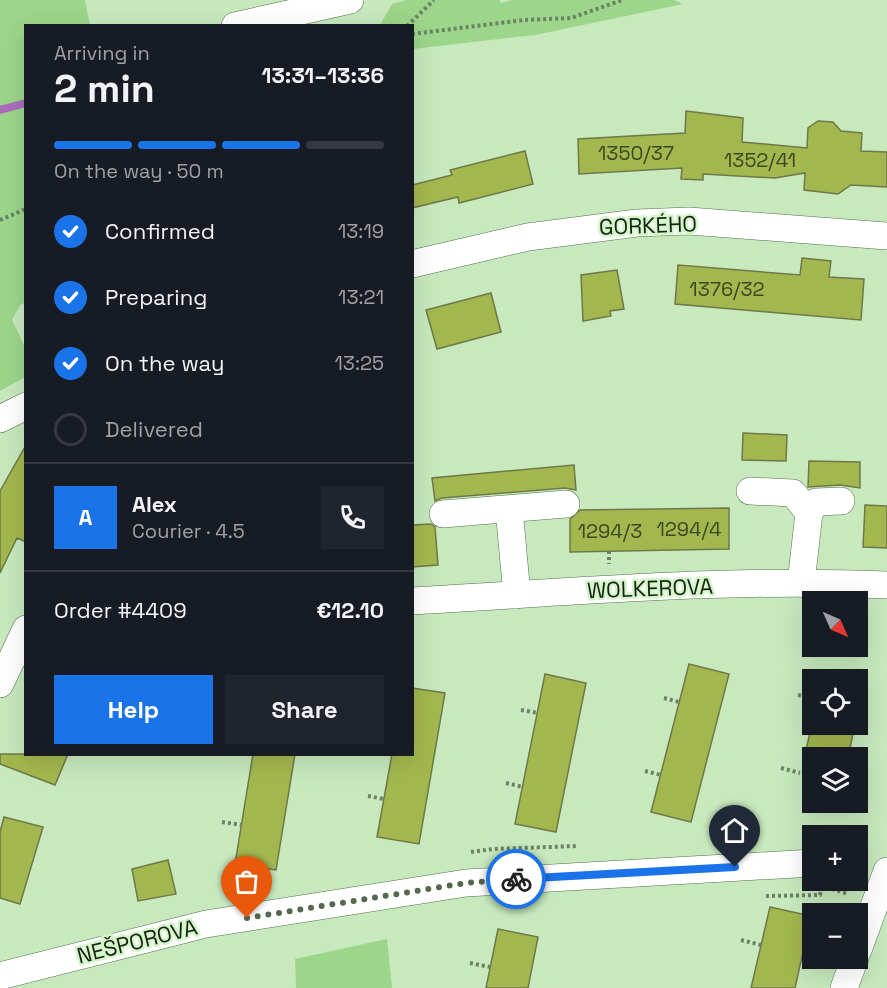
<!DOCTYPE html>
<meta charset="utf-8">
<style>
:root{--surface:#171b24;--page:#20242c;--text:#f1f3f6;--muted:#9ea1a6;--line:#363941;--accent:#1a73e8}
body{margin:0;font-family:"Space Grotesk",sans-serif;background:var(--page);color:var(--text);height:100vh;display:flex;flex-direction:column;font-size:22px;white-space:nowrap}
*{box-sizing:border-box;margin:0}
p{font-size:20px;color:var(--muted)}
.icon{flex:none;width:33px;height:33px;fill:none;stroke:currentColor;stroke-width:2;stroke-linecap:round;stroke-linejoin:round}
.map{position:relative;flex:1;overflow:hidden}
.panel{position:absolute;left:24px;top:24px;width:390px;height:732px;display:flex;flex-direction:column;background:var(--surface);border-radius:0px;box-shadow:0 6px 24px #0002}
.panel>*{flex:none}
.needle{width:39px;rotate:135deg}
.fabs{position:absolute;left:802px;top:591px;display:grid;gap:12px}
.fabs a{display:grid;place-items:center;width:66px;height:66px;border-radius:0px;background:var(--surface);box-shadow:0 6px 24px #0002;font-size:30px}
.pin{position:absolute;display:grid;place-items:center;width:51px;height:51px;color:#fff;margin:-62px -26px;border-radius:50% 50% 50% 0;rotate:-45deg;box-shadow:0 0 6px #0007}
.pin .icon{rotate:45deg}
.courier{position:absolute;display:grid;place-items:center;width:60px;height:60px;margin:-30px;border:4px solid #1a73e8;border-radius:50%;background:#fff;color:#222;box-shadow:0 2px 8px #0007}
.head em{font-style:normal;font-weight:600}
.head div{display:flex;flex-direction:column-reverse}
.head{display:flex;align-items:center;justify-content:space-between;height:102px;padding:0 30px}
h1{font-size:39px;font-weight:600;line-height:45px}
.bar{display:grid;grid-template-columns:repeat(4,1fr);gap:9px 6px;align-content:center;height:72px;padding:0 30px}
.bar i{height:8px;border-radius:4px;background:var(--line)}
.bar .selected{background:var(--accent)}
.bar p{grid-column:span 4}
.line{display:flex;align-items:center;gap:15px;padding:0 30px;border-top:2px solid var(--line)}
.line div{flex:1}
.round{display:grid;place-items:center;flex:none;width:63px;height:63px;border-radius:0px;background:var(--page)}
ol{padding:0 30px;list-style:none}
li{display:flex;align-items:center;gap:18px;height:66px}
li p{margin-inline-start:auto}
li .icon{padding:6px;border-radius:50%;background:var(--accent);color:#fff;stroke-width:4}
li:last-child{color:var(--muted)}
li i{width:33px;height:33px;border:3px solid var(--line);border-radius:50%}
.primary-button{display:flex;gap:12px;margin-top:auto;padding:12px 30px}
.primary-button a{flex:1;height:69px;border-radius:0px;background:var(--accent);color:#fff;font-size:24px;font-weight:600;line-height:69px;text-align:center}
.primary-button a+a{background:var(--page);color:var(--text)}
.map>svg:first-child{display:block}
.green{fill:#9cd68a}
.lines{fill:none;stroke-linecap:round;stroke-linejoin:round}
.stream{stroke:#aa6cbb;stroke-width:8}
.building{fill:#a4b74e;stroke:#6e7849;stroke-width:1.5}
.minor-casing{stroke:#527049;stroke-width:28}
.path{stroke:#6b8264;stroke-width:4;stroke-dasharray:3 3;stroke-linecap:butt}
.minor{stroke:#fff;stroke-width:27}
.done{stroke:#54684e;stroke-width:6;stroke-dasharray:0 10.8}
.route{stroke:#1a73e8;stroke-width:8}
.labels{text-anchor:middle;stroke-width:5;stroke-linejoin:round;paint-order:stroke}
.number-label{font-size:20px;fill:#3a4822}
.street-label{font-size:22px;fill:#162313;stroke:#d4f6ca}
</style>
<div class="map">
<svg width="887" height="988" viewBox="0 0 887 988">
<rect width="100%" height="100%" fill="#c7e9bd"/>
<path class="green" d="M 0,0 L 85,0 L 90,25 L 26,26 L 26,302 L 20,305 L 12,320 L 25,347 L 25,377 L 0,391 Z
M 406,0 L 500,0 L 501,3 L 513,0 L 674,0 L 683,4 L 535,35 L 413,49 L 412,26 L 380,25 L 392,4 Z
M 387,939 L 392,988 L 296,988 L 295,959 Z"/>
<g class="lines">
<path class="stream" d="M 0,110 L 26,103"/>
</g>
<path class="building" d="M 686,111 L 743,118 L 742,142 L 807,148 L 808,128 L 818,121 L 833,122 L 841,131 L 862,133 L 861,151 L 887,152 L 887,187 L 851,185 L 838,194 L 804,190 L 805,173 L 775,178 L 703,174 L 703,180 L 681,179 L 682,168 L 579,174 L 578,139 L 685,133 Z
M 525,151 L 533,184 L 459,203 L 458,197 L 412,208 L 412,185 L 452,175 L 450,170 Z
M 802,258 L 831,261 L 829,277 L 864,279 L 861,320 L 675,304 L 678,265 L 800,275 Z
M 617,270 L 624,309 L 610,311 L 611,316 L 583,321 L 581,275 Z
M 491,293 L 501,332 L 437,349 L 426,310 Z
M 743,433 L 787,435 L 786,461 L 742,460 Z
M 26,445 L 26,542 L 17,538 L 0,573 L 0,491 Z
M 809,461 L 860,462 L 860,488 L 840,485 L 808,487 Z
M 574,465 L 576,490 L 565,488 L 442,498 L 435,501 L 432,478 Z
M 865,505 L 887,506 L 887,548 L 863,547 Z
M 729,508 L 729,549 L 570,552 L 570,519 L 580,510 Z
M 431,524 L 435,527 L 438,565 L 412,567 L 412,525 Z
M 689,664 L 729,674 L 691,822 L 651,812 Z
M 545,674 L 586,683 L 556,832 L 515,824 Z
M 412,688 L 445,693 L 419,844 L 377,837 L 392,754 L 412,754 Z
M 812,724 L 855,724 L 848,758 L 804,758 Z
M 0,754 L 68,754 L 55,785 L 0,764 Z
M 253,754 L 295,754 L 276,870 L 235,864 Z
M 4,817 L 43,827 L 20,904 L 0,898 L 0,832 Z
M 168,860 L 176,894 L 138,901 L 132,869 Z
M 770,907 L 811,916 L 795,988 L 751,988 Z
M 498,929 L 538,937 L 528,988 L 486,988 Z"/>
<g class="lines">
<g class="minor-casing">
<path id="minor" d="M 235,26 L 350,0
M 412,264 L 528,237 L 637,223 L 689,221 L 887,236
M 0,419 L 26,406
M 750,491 L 793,493 L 809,513
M 509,509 L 517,595
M 443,514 L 566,504
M 801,583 L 809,513 L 816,502 L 841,501
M 412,601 C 570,592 729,578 887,585
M 0,684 L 26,629
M 858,950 L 887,871
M 0,976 L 206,924 L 466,883 L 813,863
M 844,988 L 855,958"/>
</g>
<path class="path" d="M 407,26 L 434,0
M 412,34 L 524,20 L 571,18 L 622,0
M 0,220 L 26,209
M 609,551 L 609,564
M 798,695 L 813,698
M 664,698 L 679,702
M 521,710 L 538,713
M 781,768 L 800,773
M 645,771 L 661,775
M 506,783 L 523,787
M 368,796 L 384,799
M 222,822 L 242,825
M 858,839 L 869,839
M 471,852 L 493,849 L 577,846
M 826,887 L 848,894
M 766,896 L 820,895 L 821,890
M 741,940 L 761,945
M 470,963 L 490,967"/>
<use href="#minor" class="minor"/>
</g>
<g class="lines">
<path class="done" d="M 247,918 L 466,883 L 516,879"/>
<path class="route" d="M 516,879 L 735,867"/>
</g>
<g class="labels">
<g class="number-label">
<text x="636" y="160">1350/37</text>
<text x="760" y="167">1352/41</text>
<text x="727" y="296">1376/32</text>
<text x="689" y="536">1294/4</text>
<text x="610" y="538">1294/3</text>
</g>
<g class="street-label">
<text transform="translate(648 225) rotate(-2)" y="8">GORKÉHO</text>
<text transform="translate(650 588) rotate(-2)" y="8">WOLKEROVA</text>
<text transform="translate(137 941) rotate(-14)" y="8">NEŠPOROVA</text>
</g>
</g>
</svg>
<div class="fabs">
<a><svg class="needle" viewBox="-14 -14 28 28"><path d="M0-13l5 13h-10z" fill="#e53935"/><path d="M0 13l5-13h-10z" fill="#9ea1a6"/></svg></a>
<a><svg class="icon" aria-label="locate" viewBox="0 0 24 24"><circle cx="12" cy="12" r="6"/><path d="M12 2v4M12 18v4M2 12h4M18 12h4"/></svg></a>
<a><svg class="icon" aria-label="layers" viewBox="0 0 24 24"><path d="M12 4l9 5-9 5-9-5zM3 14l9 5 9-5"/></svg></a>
<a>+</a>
<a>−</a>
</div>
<div class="pin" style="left:247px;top:918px;background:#ea580c"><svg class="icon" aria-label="bag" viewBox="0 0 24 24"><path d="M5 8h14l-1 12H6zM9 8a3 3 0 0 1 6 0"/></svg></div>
<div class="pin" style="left:735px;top:867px;background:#1f2937"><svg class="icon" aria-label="home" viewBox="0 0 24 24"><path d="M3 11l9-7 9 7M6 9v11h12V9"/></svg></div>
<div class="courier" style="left:516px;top:879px"><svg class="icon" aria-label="bike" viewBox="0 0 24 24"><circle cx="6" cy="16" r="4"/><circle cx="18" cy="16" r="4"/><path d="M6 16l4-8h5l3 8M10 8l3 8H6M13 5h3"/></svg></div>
<section class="panel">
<div class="head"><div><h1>2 min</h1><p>Arriving in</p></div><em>13:31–13:36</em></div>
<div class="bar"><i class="selected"></i><i class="selected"></i><i class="selected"></i><i></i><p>On the way · 50 m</p></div>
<ol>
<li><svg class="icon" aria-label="check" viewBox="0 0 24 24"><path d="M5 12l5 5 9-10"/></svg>Confirmed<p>13:19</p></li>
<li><svg class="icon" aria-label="check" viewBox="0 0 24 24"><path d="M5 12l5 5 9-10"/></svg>Preparing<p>13:21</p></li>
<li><svg class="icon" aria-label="check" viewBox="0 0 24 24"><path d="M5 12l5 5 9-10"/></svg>On the way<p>13:25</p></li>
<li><i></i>Delivered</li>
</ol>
<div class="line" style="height:108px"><b class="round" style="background:var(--accent);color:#fff">A</b><div><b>Alex</b><p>Courier · 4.5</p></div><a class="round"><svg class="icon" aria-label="phone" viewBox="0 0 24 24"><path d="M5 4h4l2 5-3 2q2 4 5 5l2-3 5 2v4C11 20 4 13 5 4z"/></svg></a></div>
<div class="line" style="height:78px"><div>Order #4409</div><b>€12.10</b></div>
<div class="primary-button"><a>Help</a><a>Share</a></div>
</section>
</div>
